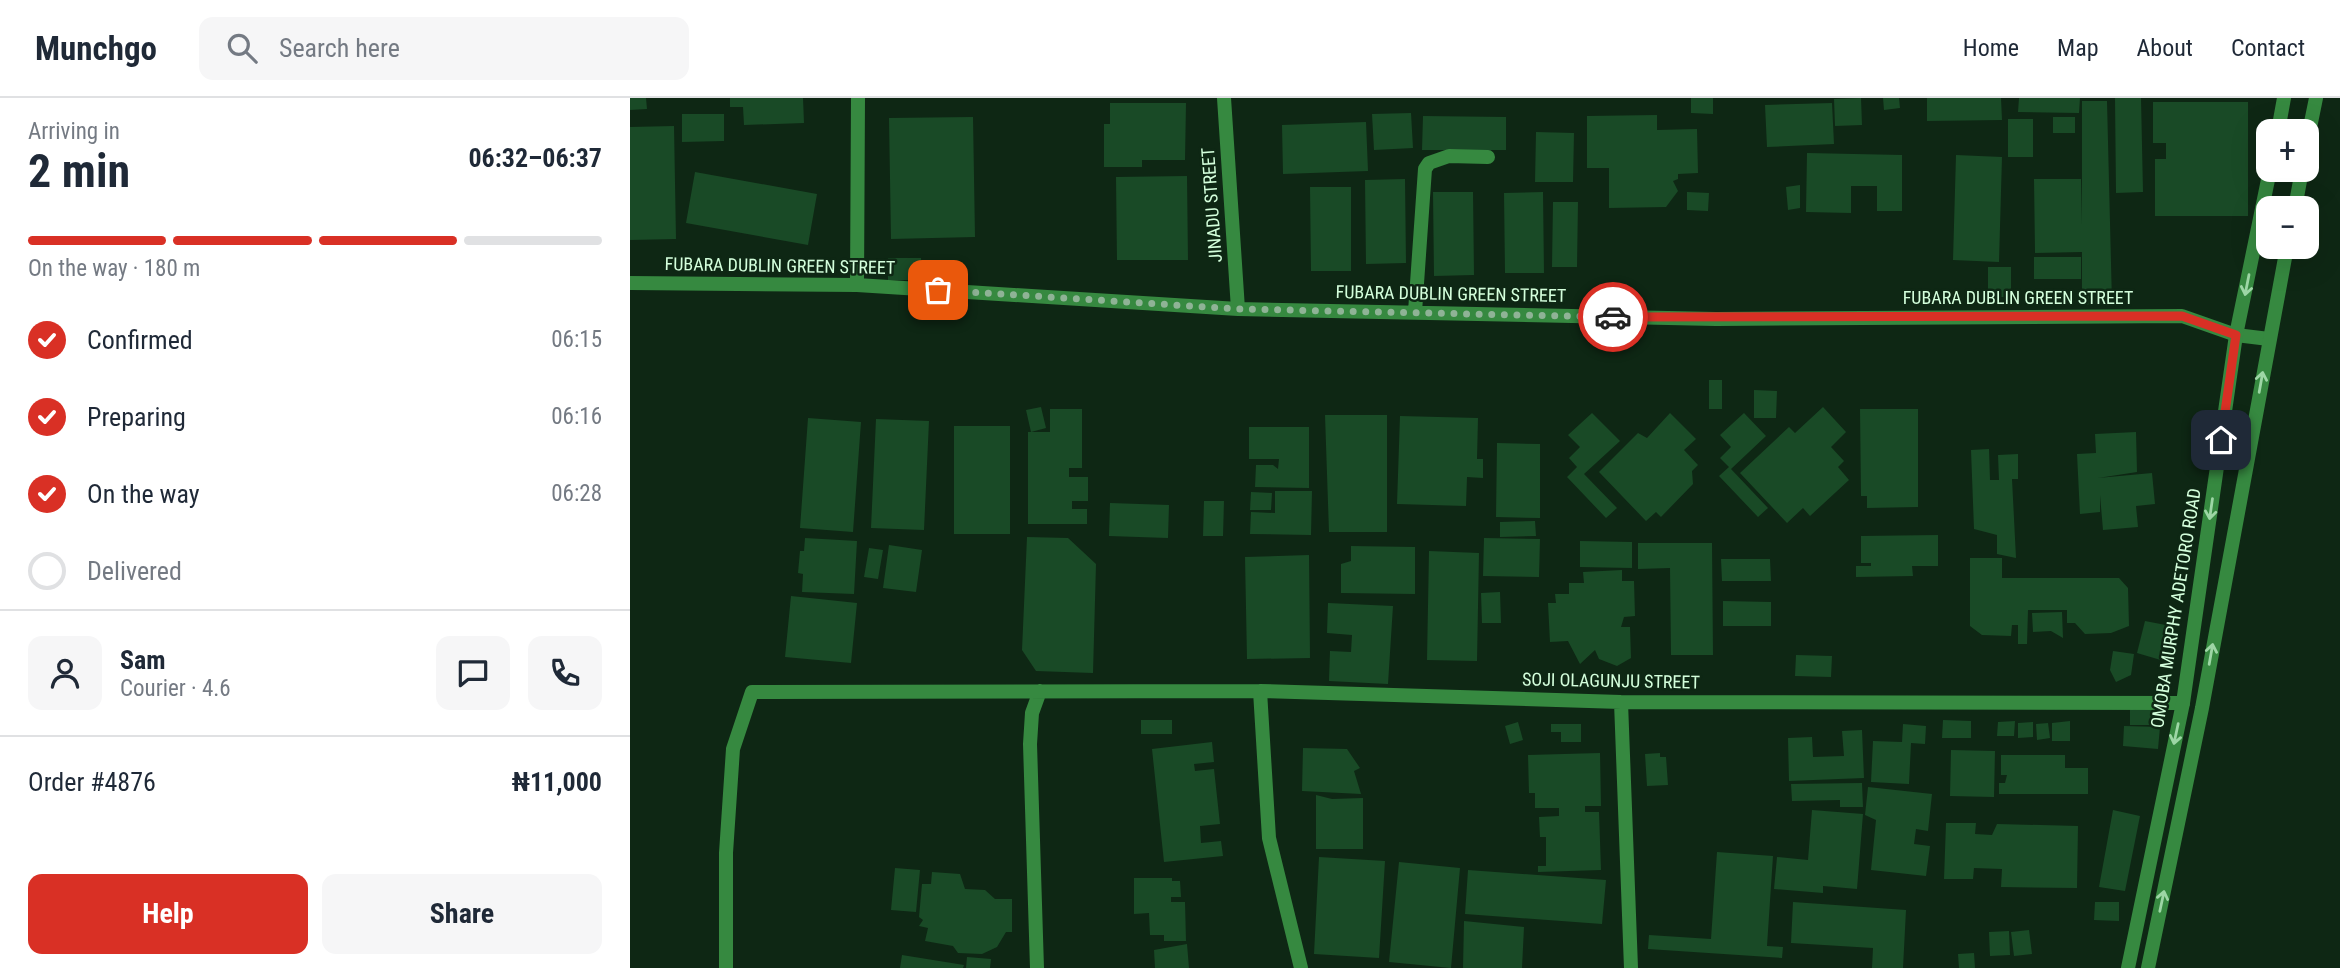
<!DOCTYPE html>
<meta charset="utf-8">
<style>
:root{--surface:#fff;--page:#f6f6f7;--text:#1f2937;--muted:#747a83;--line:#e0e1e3;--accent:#d93025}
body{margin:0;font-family:"Roboto Condensed",sans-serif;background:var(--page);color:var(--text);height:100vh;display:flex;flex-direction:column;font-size:26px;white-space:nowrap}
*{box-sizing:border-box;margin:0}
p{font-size:23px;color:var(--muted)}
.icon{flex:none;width:38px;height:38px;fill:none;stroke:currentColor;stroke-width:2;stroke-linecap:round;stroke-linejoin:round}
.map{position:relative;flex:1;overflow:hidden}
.side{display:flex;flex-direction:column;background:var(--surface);width:630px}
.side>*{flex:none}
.controls{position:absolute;left:1626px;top:21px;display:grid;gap:14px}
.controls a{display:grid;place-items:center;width:63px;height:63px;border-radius:14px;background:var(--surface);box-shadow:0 7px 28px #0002;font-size:35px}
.pin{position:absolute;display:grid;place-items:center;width:60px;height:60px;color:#fff;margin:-30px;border-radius:14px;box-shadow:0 4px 10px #0006}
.courier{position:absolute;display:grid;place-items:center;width:70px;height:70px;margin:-35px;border:5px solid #d93025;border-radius:50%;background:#fff;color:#222;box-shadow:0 2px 9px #0007}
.summary em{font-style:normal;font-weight:700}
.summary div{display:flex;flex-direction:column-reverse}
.summary{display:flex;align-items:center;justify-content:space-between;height:119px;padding:0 28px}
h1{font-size:46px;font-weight:700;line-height:52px}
.bar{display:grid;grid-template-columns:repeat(4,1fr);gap:10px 7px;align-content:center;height:84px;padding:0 28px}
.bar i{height:9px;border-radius:5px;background:var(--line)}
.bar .on{background:var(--accent)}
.bar p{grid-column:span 4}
.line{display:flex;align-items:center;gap:18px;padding:0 28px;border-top:2px solid var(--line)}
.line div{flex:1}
.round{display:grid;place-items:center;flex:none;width:74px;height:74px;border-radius:14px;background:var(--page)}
ol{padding:0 28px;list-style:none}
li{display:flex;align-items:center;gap:21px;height:77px}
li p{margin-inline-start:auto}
li .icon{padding:7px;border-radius:50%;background:var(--accent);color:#fff;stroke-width:4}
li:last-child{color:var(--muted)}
li i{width:38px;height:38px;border:4px solid var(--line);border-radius:50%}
.action{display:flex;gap:14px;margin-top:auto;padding:14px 28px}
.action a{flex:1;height:80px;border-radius:14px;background:var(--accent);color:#fff;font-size:28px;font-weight:700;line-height:80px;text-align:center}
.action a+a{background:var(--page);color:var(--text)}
header{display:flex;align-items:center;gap:42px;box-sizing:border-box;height:98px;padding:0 35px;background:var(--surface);border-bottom:2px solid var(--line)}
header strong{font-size:33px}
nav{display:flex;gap:38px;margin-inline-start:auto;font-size:24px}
.search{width:490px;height:63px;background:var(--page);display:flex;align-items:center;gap:18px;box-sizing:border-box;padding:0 24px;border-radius:14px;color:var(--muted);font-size:26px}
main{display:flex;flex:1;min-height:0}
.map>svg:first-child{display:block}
.building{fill:#194a26}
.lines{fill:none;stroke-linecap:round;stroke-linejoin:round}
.minor{stroke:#368940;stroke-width:14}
.tertiary{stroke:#368940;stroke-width:14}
.oneway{stroke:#9dd6a5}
.done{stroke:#8fb396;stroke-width:7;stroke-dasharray:0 12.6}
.route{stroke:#d93025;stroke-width:9}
.labels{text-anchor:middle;stroke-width:5;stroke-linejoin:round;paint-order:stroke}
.street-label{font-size:18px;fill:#d4ffdc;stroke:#0e2714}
</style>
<header>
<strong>Munchgo</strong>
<div class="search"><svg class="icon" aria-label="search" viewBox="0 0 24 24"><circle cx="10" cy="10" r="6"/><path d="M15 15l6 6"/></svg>Search here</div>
<nav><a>Home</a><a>Map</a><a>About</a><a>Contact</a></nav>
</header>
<main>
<section class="side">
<div class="summary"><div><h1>2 min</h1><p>Arriving in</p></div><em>06:32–06:37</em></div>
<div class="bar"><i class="on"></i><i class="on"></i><i class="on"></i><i></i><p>On the way · 180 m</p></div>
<ol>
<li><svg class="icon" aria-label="check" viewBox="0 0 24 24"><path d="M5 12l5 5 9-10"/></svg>Confirmed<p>06:15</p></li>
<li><svg class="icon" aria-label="check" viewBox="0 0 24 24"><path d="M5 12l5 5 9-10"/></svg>Preparing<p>06:16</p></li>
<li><svg class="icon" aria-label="check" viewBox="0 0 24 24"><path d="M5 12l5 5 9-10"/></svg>On the way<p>06:28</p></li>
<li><i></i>Delivered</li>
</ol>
<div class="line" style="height:126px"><a class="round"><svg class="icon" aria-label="person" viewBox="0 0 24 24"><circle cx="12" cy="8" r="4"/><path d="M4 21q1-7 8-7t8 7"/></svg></a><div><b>Sam</b><p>Courier · 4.6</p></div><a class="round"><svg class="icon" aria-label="chat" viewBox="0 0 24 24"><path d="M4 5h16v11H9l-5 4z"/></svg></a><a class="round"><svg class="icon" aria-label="phone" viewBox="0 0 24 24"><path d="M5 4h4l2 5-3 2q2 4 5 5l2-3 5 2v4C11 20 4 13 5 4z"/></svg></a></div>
<div class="line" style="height:91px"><div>Order #4876</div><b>₦11,000</b></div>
<div class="action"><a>Help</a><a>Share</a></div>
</section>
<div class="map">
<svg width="1710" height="870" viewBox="0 0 1710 870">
<rect width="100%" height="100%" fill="#0e2714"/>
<path class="building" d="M 0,0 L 16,0 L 17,11 L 0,12 Z
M 100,0 L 173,0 L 174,25 L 114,27 L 113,9 L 100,9 Z
M 1061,0 L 1083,0 L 1083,16 L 1061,15 Z
M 1231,0 L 1232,27 L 1205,28 L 1204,1 Z
M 1253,0 L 1269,0 L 1270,10 L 1254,12 Z
M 1297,0 L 1371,0 L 1372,22 L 1297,23 Z
M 1389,0 L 1450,0 L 1449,15 L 1388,14 Z
M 1485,0 L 1511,0 L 1513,94 L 1486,95 Z
M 1452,3 L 1477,3 L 1482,205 L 1452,207 L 1452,154 L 1405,155 L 1404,81 L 1451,81 L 1452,127 Z
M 1523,4 L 1618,4 L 1618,118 L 1525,118 L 1525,61 L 1536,61 L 1536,45 L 1523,45 Z
M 480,5 L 556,5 L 555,62 L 512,62 L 512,69 L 474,69 L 474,26 L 480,26 Z
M 1202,5 L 1204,46 L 1137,49 L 1135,7 Z
M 781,15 L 783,50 L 744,52 L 742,16 Z
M 52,16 L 94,16 L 94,43 L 52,44 Z
M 1027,17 L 1027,32 L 1067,31 L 1068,75 L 1048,76 L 1048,81 L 1043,83 L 1048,93 L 1036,109 L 979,110 L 979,70 L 957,70 L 957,18 Z
M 793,18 L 876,19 L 876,52 L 792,52 Z
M 343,19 L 345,139 L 261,141 L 259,20 Z
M 1423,19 L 1445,19 L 1445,35 L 1423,35 Z
M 1378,21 L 1403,21 L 1403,59 L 1378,59 Z
M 736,24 L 738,73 L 653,76 L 652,27 Z
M 44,28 L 46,141 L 0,142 L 0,29 Z
M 906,34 L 944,35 L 943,84 L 905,84 Z
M 1177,55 L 1272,57 L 1272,113 L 1247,113 L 1247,88 L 1221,88 L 1221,115 L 1176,114 Z
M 1326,57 L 1372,59 L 1369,164 L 1323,162 Z
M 65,74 L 187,96 L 178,147 L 56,125 Z
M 557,78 L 558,162 L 487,162 L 486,79 Z
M 775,81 L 776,165 L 736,166 L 735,82 Z
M 1170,87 L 1170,110 L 1158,112 L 1156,89 Z
M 680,89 L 721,89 L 721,173 L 681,173 Z
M 803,94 L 843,94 L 844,177 L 804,178 Z
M 913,94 L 914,175 L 875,175 L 874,95 Z
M 1057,94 L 1079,95 L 1078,113 L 1057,112 Z
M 923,104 L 948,104 L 947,169 L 922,169 Z
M 1404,159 L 1451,159 L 1451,181 L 1404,181 Z
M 258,160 L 291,160 L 291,182 L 258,182 Z
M 1358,169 L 1381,169 L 1381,199 L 1358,199 Z
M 1079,282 L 1092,282 L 1092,311 L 1079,311 Z
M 1124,292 L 1147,293 L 1146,320 L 1124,320 Z
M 411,309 L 416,330 L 401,334 L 396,312 Z
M 1193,309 L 1216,334 L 1201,349 L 1214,363 L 1208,369 L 1219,382 L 1180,418 L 1173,410 L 1157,425 L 1110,375 L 1159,329 L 1165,335 Z
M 420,311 L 452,311 L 452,370 L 439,370 L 439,379 L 458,379 L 458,403 L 442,403 L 442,411 L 457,411 L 457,426 L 398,426 L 398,334 L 420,334 Z
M 1230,311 L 1288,311 L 1288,409 L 1237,410 L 1237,398 L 1231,398 Z
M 962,315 L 990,343 L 954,376 L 987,410 L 976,420 L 937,379 L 947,369 L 939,360 L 950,349 L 938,337 Z
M 1040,315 L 1066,341 L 1054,352 L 1068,367 L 1062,373 L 1063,386 L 1031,419 L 1026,414 L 1016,423 L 969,374 L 1008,335 L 1017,340 Z
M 1114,315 L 1136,338 L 1101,371 L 1138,410 L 1128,419 L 1089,378 L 1099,369 L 1090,360 L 1101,349 L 1090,337 Z
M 695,317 L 757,317 L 757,434 L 699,434 Z
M 770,318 L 848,320 L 847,361 L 853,361 L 853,380 L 837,379 L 836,408 L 767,406 Z
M 178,320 L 231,324 L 223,434 L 170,430 Z
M 246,321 L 299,323 L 294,432 L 241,430 Z
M 324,328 L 380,328 L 380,436 L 324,436 Z
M 619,329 L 679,329 L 679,390 L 625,389 L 626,367 L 643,367 L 648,371 L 649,361 L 619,361 Z
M 1506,334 L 1507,374 L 1468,380 L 1522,375 L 1525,406 L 1506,408 L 1508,429 L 1473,432 L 1470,397 L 1470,414 L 1450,416 L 1447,356 L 1466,355 L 1465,336 Z
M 867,345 L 910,346 L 910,420 L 866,419 Z
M 1359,351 L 1360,382 L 1369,382 L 1368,357 L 1388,356 L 1388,381 L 1382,381 L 1386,460 L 1367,456 L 1367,437 L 1344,431 L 1341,352 Z
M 645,393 L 682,393 L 681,437 L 620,436 L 621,414 L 645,415 Z
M 621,394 L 642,395 L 641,412 L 620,412 Z
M 574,403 L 594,403 L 593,438 L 573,438 Z
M 480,405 L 539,407 L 538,440 L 479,438 Z
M 905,423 L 906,438 L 870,439 L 870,424 Z
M 1308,437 L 1308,468 L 1282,468 L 1283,478 L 1226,479 L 1226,468 L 1241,468 L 1241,465 L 1231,465 L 1231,438 Z
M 397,439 L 438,440 L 466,466 L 463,575 L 406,573 L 392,552 Z
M 175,440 L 227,443 L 224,496 L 172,494 L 173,476 L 168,475 L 170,453 L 174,453 Z
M 854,440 L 910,441 L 909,479 L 853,478 Z
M 950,443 L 1002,444 L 1002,470 L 950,469 Z
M 1008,445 L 1082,445 L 1083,557 L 1041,557 L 1040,470 L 1008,471 Z
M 259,447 L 292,452 L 286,494 L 253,490 Z
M 721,448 L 785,449 L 785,496 L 711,495 L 711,466 L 721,463 Z
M 239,450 L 253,452 L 248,481 L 234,479 Z
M 799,453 L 849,455 L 847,563 L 797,562 Z
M 679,457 L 680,560 L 617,561 L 615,459 Z
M 1340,460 L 1372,460 L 1372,480 L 1489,480 L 1498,490 L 1499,528 L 1481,535 L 1455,536 L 1445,525 L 1437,525 L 1437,512 L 1398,512 L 1397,546 L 1388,546 L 1388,527 L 1382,527 L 1381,538 L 1352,537 L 1340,528 Z
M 1091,461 L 1140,461 L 1141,483 L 1092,483 Z
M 992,472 L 992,483 L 1004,483 L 1005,518 L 994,519 L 991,529 L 1000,529 L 1001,560 L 987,568 L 969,561 L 965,552 L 950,566 L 938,543 L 920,544 L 918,505 L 926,505 L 925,496 L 939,496 L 939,485 L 954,485 L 953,474 Z
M 870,494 L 871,525 L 852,525 L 851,495 Z
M 161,498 L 227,505 L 221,565 L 155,559 Z
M 1093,503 L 1141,504 L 1141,528 L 1093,528 Z
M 698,505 L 763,508 L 758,586 L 699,583 L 700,553 L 721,554 L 722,537 L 697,535 Z
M 1432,514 L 1433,540 L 1421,533 L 1403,534 L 1402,515 Z
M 1515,523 L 1541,528 L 1534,563 L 1507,555 Z
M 1483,553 L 1504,556 L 1501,577 L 1486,584 L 1480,572 Z
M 1166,557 L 1202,558 L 1201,579 L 1165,578 Z
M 1500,610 L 1522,610 L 1524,627 L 1500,627 Z
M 511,622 L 542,622 L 542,636 L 511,636 Z
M 1313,622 L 1341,623 L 1341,640 L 1312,640 Z
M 1385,623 L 1384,638 L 1367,638 L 1368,624 Z
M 1440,623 L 1440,643 L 1422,643 L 1422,625 Z
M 888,624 L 893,642 L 880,646 L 875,628 Z
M 1403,624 L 1403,639 L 1388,640 L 1388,625 Z
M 1418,625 L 1420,640 L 1407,642 L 1406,626 Z
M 921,626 L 951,626 L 951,644 L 931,644 L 931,634 L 921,634 Z
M 1273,626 L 1296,628 L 1295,646 L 1281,645 L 1279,686 L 1241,684 L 1243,643 L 1272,644 Z
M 1494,628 L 1530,629 L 1528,651 L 1493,648 Z
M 1232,632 L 1234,680 L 1159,683 L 1158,640 L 1182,639 L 1183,659 L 1214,658 L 1212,633 Z
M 582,644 L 584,664 L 564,666 L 565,673 L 584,671 L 590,726 L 570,728 L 571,745 L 591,743 L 593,758 L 534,764 L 522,651 Z
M 673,650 L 717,651 L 730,670 L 724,673 L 731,696 L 672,693 Z
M 1321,652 L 1365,653 L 1364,699 L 1320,698 Z
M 970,655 L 971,708 L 955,708 L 955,714 L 969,714 L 971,772 L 908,774 L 908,768 L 916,768 L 916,739 L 910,739 L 909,719 L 929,718 L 929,710 L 905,710 L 905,695 L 899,695 L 898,657 Z
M 1030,655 L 1030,659 L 1036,659 L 1038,687 L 1017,688 L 1015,656 Z
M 1371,657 L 1435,657 L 1435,670 L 1458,670 L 1458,696 L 1369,696 L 1369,685 L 1375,685 L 1377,677 L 1371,677 Z
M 1232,685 L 1233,709 L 1210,709 L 1210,702 L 1162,703 L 1161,686 Z
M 1238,689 L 1302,696 L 1298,733 L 1286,731 L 1284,746 L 1300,748 L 1296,778 L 1241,772 L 1246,722 L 1235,717 Z
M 686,697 L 702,701 L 733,700 L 733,751 L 686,751 Z
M 1182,712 L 1233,716 L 1227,791 L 1193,788 L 1193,795 L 1144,791 L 1147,759 L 1178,762 Z
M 1483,712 L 1510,718 L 1495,793 L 1469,789 Z
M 1316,725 L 1346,725 L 1345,736 L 1362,737 L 1367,726 L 1448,728 L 1447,790 L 1371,789 L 1372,771 L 1344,770 L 1343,781 L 1314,781 Z
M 1087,754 L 1143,758 L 1137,848 L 1153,849 L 1152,860 L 1018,851 L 1019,837 L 1081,841 Z
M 689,759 L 755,763 L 749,860 L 684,856 Z
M 769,764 L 830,770 L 821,870 L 759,864 Z
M 265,770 L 290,772 L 286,814 L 261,812 Z
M 838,772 L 976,782 L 972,826 L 835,816 Z
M 302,774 L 330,776 L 335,791 L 355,792 L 365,801 L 382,801 L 382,834 L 376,834 L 367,849 L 352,856 L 328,855 L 323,848 L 295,843 L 298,830 L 289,828 L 293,822 L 289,819 L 292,786 L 301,786 Z
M 504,780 L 542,780 L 542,783 L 550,783 L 551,799 L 541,799 L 541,804 L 555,804 L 556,843 L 534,843 L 534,837 L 520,837 L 519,815 L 504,816 Z
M 1163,804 L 1276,812 L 1273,870 L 1242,870 L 1243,850 L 1161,845 Z
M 1465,804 L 1489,804 L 1489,823 L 1464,822 Z
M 834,823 L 894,829 L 892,870 L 833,870 Z
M 1399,832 L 1402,856 L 1384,858 L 1381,834 Z
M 1379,833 L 1380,857 L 1360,858 L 1359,834 Z
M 557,846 L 559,870 L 525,870 L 524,852 Z
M 1344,855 L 1345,870 L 1329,870 L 1328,856 Z
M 272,857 L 334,867 L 333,870 L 270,870 Z
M 337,859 L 361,861 L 360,870 L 336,870 Z"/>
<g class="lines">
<path class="minor" d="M 594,0 L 608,211
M 0,185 L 227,187 L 608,211 L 1086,221 L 1552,218 L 1606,237 L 1639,241
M 227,187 L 228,0
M 785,214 L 795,71 L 799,65 L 819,58 L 858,59
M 630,593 L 639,740 L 671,870
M 991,604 L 1001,870
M 96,870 L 96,755 L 103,651 L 122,594 L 630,593 L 991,604 L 1553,605
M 407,870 L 400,646 L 402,615 L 410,593"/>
<path class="tertiary" d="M 1648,33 L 1654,0
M 1676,49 L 1686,0
M 1665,110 L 1672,72
M 1498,870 L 1553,605 L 1606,237 L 1640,72
M 1518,870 L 1572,610 L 1657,149"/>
</g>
<defs><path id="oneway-shaft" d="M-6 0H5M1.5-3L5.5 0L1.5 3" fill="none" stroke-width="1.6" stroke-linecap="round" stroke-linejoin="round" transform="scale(1.75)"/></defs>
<g class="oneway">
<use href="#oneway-shaft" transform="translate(1617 187) rotate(101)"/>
<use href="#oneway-shaft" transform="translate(1631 284) rotate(-80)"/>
<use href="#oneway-shaft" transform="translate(1581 411) rotate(98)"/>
<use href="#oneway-shaft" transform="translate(1581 556) rotate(-80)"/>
<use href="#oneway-shaft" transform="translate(1546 636) rotate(102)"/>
<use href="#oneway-shaft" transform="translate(1532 803) rotate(-78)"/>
</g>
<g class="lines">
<path class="done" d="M 308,192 L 608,211 L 983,219"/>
<path class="route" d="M 983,219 L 1552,218 L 1606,237 L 1591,342"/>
</g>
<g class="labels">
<g class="street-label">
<text transform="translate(582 107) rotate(-94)" y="6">JINADU STREET</text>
<text transform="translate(150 168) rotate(1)" y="6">FUBARA DUBLIN GREEN STREET</text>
<text transform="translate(821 196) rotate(1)" y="6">FUBARA DUBLIN GREEN STREET</text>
<text x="1388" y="206">FUBARA DUBLIN GREEN STREET</text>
<text transform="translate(1546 510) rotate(-81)" y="6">OMOBA MURPHY ADETORO ROAD</text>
<text transform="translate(981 583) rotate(1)" y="6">SOJI OLAGUNJU STREET</text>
</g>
</g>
</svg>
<div class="controls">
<a>+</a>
<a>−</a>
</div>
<div class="pin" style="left:308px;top:192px;background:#ea580c"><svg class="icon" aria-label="bag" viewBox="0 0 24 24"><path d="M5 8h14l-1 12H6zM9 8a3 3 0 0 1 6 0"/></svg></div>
<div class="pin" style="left:1591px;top:342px;background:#1f2937"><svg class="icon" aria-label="home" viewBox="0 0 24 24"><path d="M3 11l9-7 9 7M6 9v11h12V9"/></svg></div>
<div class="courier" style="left:983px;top:219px"><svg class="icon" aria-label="car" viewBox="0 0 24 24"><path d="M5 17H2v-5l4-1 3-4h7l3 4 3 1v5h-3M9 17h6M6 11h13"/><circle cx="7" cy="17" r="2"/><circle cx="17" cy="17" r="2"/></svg></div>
</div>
</main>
